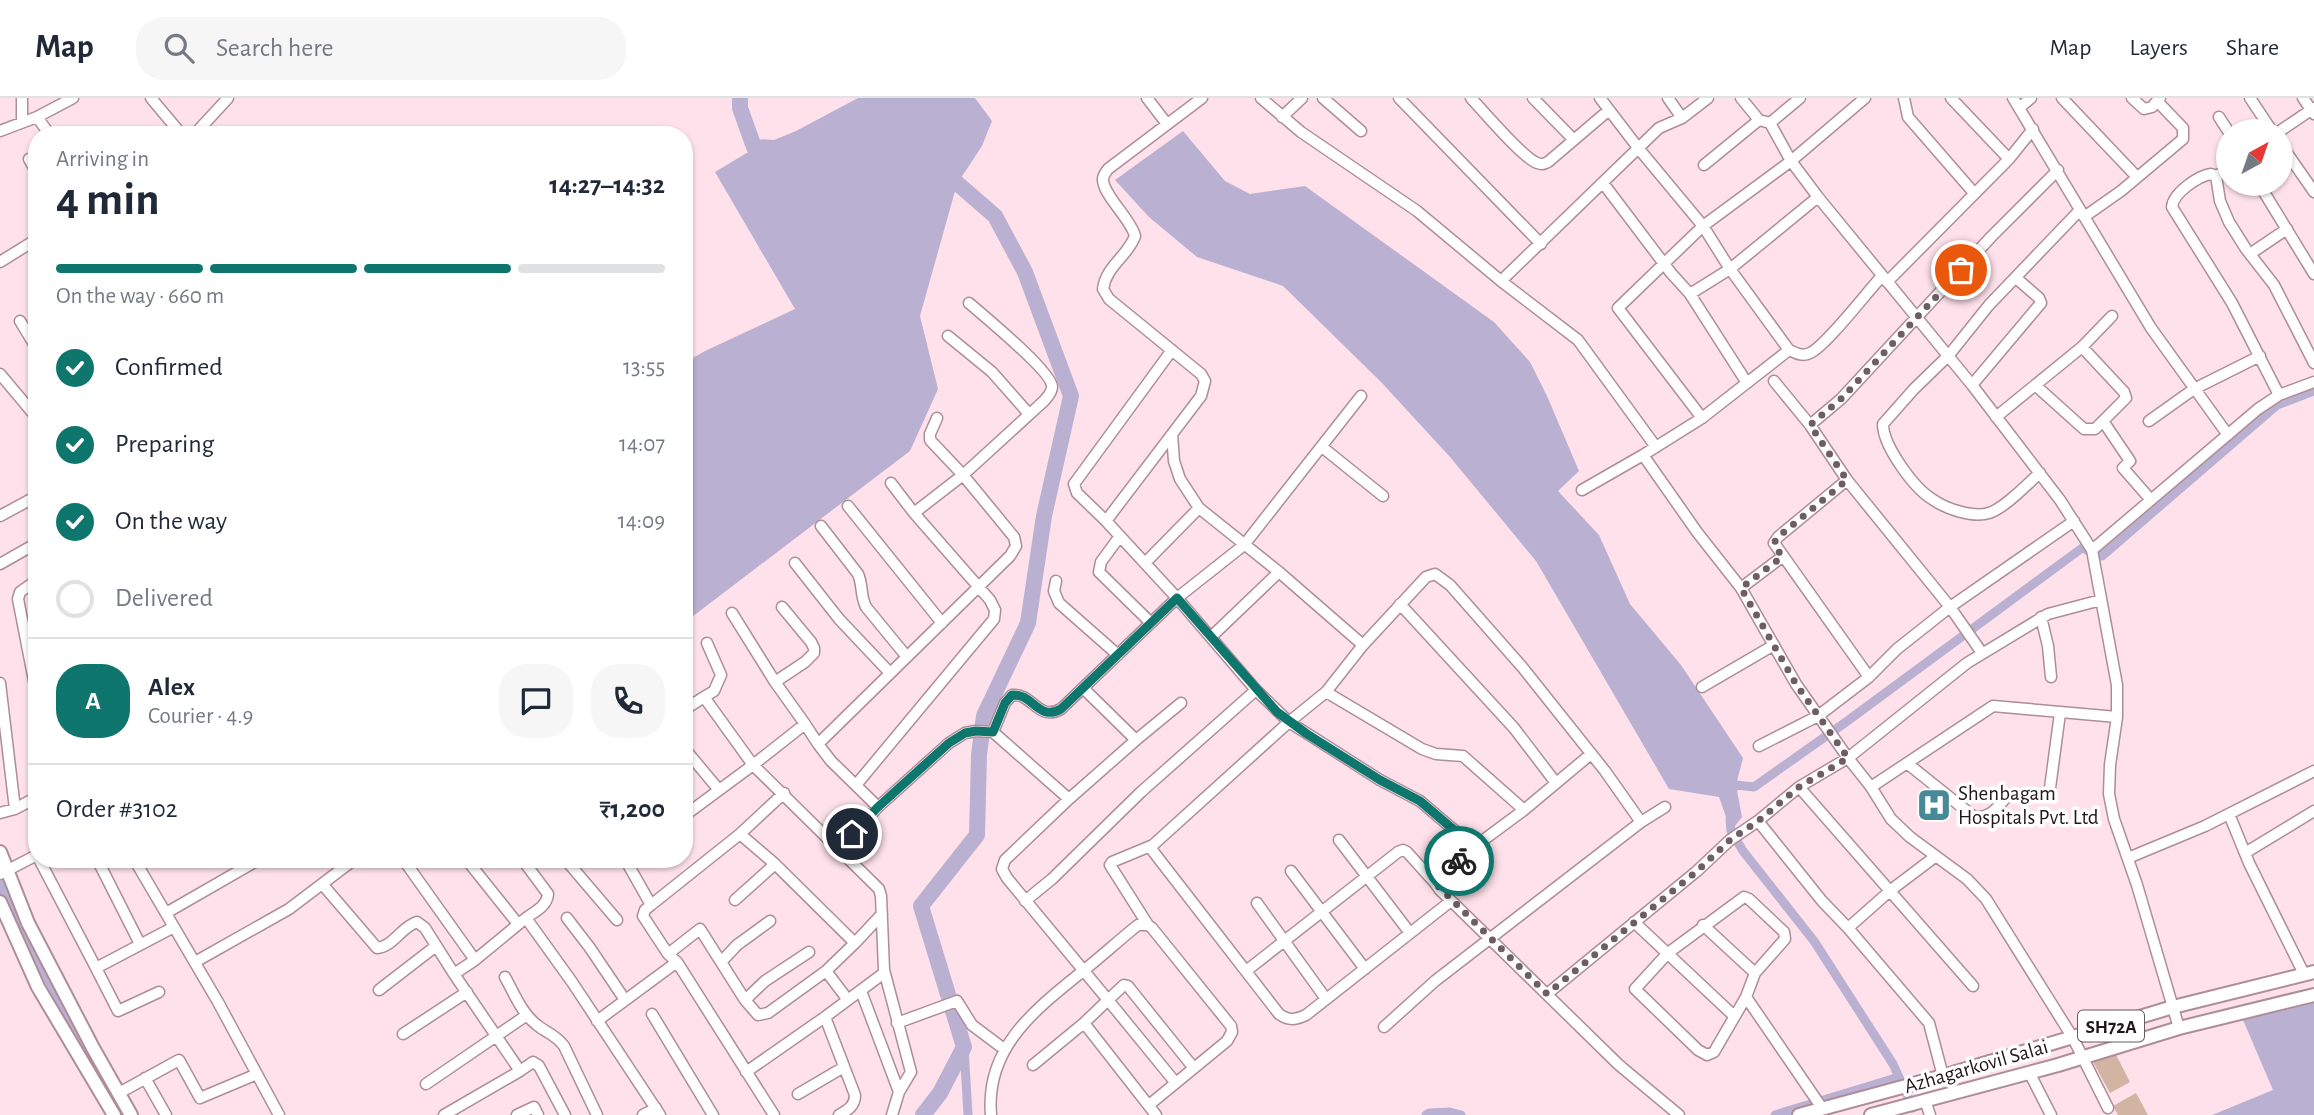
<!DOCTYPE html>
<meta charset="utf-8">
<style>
:root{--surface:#fff;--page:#f6f6f7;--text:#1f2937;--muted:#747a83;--line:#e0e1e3;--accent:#0f766e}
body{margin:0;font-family:"Alegreya Sans",sans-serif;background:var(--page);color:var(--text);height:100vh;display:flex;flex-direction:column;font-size:26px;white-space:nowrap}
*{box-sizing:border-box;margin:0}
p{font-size:23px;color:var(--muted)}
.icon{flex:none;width:38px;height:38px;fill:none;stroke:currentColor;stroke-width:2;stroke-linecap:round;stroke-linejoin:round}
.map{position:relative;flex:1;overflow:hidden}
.panel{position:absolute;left:28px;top:28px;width:665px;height:742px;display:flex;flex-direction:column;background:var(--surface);border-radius:28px;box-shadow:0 2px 5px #0004}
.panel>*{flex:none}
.needle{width:46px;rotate:40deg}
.tools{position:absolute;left:2216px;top:21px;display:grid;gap:14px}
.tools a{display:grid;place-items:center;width:77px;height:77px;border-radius:50%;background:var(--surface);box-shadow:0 2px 5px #0004;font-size:35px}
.pin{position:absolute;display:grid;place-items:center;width:60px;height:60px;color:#fff;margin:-30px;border:4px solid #fff;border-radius:50%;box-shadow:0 2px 7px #0007}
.courier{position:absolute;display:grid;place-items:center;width:70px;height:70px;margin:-35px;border:5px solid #0f766e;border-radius:50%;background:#fff;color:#222;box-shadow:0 2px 9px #0007}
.summary em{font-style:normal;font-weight:700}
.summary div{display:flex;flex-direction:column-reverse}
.summary{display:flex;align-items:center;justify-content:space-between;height:119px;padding:0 28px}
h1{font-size:46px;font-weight:700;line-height:52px}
.bar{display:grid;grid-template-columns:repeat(4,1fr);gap:10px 7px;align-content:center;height:84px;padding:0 28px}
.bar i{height:9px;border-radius:5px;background:var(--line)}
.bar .on{background:var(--accent)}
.bar p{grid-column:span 4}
.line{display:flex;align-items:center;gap:18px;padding:0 28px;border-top:2px solid var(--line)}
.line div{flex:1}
.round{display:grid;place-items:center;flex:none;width:74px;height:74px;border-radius:28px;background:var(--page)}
ol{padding:0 28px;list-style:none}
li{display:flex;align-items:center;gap:21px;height:77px}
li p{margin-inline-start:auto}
li .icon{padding:7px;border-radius:50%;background:var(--accent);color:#fff;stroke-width:4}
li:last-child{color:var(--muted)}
li i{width:38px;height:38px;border:4px solid var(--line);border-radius:50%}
header{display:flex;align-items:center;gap:42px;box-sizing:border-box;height:98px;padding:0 35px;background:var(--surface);border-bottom:2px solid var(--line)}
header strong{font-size:33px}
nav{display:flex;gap:38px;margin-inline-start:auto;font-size:24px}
.search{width:490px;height:63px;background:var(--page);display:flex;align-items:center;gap:18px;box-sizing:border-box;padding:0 24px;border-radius:28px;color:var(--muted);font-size:26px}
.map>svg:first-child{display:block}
.green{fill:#d2b4a3}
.water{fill:#bab1d2}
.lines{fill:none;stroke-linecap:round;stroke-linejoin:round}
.canal{stroke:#bab1d2;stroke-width:9}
.river{stroke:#bab1d2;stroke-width:16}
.minor-casing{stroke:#ae8d99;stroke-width:13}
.major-casing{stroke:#ae8d99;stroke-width:16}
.minor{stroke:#fff;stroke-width:10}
.major{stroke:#fff;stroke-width:12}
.done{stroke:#6f5d64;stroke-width:7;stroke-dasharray:0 12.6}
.route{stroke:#0f766e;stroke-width:9}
.labels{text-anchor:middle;stroke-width:7;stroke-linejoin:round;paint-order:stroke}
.shield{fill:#fff;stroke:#645c5f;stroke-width:2}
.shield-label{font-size:19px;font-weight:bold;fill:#22161b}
.poi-label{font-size:21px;fill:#22161b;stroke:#fff;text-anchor:start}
.street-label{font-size:21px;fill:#22161b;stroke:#fff}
</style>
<header>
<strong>Map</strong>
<div class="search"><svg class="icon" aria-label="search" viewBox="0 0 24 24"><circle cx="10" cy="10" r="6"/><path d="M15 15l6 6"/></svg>Search here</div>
<nav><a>Map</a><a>Layers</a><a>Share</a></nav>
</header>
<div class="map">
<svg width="2314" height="1017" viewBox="0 0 2314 1017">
<rect width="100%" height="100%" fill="#fee1eb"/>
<path class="green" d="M 2113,951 L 2130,984 L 2110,995 L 2092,962 Z
M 2136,995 L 2148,1017 L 2118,1017 L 2113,1008 Z"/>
<path class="water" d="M 858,0 L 975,0 L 992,23 L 982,48 L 957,86 L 920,218 L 938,291 L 910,353 L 684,525 L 684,265 L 705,253 L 795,211 L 715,74 L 755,50 L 796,33 Z
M 1183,33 L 1225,83 L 1250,96 L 1305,88 L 1494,224 L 1530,264 L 1547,298 L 1579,373 L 1558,393 L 1599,437 L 1630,506 L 1681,567 L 1743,660 L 1736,687 L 1742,719 L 1731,733 L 1719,699 L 1669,691 L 1536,463 L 1450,359 L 1381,284 L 1283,188 L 1197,159 L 1149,119 L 1115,82 Z
M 2314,905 L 2314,1017 L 2212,1017 L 2273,992 L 2243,922 Z"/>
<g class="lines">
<path class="canal" d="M 1730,696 L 1736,687 L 1754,689 L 1846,624 L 2082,450 L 2102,458 L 2277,307 L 2314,293
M 1730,721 L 1731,733 L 1743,753 L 1814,843 L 1893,966 L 1913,1010
M 0,786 L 70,924 L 122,1017
M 964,949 L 968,1017
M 1426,1017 L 1429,1015 L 1450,1014 L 1461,1017
M 1775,1017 L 1899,979"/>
<path class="river" d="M 740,0 L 740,10 L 754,49 L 776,50
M 923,1017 L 940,995 L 964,949 L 921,808 L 977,737 L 979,657 L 984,618 L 1028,525 L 1044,418 L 1071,298 L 1025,174 L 995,118 L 950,79 L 940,77"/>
<g class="minor-casing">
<path id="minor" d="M 22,0 L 22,24
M 151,0 L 182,37
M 1147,0 L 1167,26
M 1261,0 L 1301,34 L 1417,113 L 1501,183 L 1578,242 L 1656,349
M 1323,0 L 1361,33
M 1399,0 L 1541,146
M 1471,0 C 1483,13 1523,60 1537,65 C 1543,67 1543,66 1548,64 L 1609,12
M 1533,0 L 1574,42
M 1600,0 L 1639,51 L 1703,128 L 1730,171 L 1789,252
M 1668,0 L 1682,20
M 1741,0 L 1759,22 L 1770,25 L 1791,63 L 1818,99 L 1972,287 L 2060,402 L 2092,452 L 2117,587 L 2117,619 L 2110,667 L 2109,696 L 2114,721 L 2137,787 L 2179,930
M 1904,0 L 1908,19 L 1974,95
M 1951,0 L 2009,61
M 2013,0 L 2151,230 L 2228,337
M 2062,0 L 2137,79
M 2132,0 L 2144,11 L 2152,9 L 2157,3
M 2250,0 L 2272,33
M 2303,0 L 2314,16
M 2019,10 L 2031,0
M 37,19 L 50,37
M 1282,19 L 1302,0
M 2219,19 L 2228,33
M 1770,25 L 1800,0
M 0,33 L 37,19 L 73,0
M 2280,33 L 2314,10
M 194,37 L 228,0
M 2280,45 L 2314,94
M 29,61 L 37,75
M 1704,67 L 1759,22
M 2228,71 L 2216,78 L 2220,103 L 2229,124 L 2246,151 L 2274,187 L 2314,265
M 2216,78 L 2211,76 C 2198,78 2173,95 2172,109 L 2232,205 L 2279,297
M 1603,85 L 1671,175 L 1690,196 L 1747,285
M 2259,86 L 2314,176
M 2084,119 L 2121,93 L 2183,41 L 2183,30 L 2157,3 L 2160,0
M 2250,156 L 2287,131
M 0,164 L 37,141
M 1882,178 C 1868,193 1825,249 1810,255 C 1802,259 1796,255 1789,252 L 1702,320 L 1643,357 L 1697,434 L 1741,490 L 1796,586 L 1848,660 L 1871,689 L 1891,721 L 1910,739 L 1967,781 L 1986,801 L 2073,940 L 2108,1010
M 1501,183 L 1659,30 L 1682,20 L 1708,0
M 1887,184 L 2009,61 L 2033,31
M 1690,196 L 1730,171 L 1818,99
M 20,223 L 37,251
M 948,238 L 992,274 L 1029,316
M 0,276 L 37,320
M 1972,287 L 2041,205 L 2039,200 L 2016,180
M 2035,287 L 2084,331 L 2095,331 L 2126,300 L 2124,294 L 2082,249
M 1361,298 L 1244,447 L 1177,500 L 1256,592 L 1289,624 L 1380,682 L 1420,703 L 1474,749 L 1435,785 L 1440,792 L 1619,967 L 1679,1017
M 1996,319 L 2082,249 L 2112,218
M 1702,320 L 1618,210 L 1703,128 L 1791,63 L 1865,0
M 2103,323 L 2130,363 L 2123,370 L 2151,402
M 2149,323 L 2194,291 L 2260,258
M 1810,327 L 1841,301 L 1991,139 L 2058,72
M 1172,336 L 1174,363 L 1180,381 L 1199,410 L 1279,474 L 1363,547
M 1322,349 L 1383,398
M 2040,375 C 2027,386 2005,410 1989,415 C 1973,420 1946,411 1932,401 C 1914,390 1883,348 1883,326 L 1914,291 L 1949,257 L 1989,207 L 2079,113
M 1847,382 L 1778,439 L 1774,445 L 1869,579
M 891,385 L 914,415
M 1582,392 L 1643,357
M 848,408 L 942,525
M 0,418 L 37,398
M 1106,423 L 1201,298 L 1205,283 L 1201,276 L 1109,201 L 1103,191 C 1106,168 1128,158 1135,138 C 1131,121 1102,96 1103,81 C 1103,77 1106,74 1108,71 L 1202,0
M 821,428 L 858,476 C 863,487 860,497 866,509 L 907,559
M 1120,438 L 1101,464 L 1099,474 L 1151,525
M 2092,452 L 2258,311 L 2279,297 L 2314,284
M 795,465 L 839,521 L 890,575
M 1145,465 L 1199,410
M 0,466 L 37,445
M 37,482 L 20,494 L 18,501 L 37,598
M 1056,483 L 1054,493 L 1059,505 L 1118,557
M 1741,490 L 1782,459
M 1400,506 L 1514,630 L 1556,685
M 732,515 L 775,584 L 805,626
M 2041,519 L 2048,548 L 2051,579
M 1211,539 L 1279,474
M 707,545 L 721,577 L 714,593 L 704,599 L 753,667 L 805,626 L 818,646 L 1010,458 L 1016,448 L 1014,439 L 963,377 L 1044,303 C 1047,299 1052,295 1052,289 C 1053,275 983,217 969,205
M 1982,555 L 1950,509 L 2074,423
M 775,584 L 805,564 L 814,555 L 814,550 L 811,544 L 782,509
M 0,585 L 15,711
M 1702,589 L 1774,547
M 1326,594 L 1422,651 L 1436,656 L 1463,658 L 1524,712
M 684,612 L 704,599
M 993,634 L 1069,701 L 1005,762 L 1002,771 L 1007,780 L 1108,902 L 1084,925 L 1156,1017
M 1136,642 L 1181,605
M 818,646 L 831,663 L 878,709 L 839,750
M 1759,648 L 1818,618 L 1869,579 L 1897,551 L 1950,509 L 1847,382 L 1810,327 L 1774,283
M 684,650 L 719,692
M 1908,666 L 1973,718 C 1990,723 1999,707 2009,696
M 856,687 L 994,521 L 995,512 L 990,502 L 914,415 L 963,377 L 930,342 L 930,336 L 937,320
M 1799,689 L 1973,888
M 1871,689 L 1993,608 L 2117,619
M 2050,690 L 2060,615
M 1069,701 L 1136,642 L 1083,590
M 878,709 L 949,645 L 965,635 L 976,633 L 993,634 L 1005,605 L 1012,597 C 1033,595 1038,624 1061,611 L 1177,500 L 1106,423 L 1077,395 L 1074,386 L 1172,252
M 0,715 L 15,711 L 37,699
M 2229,716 L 2249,765 L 2304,876
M 684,718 L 753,667 L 879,791 L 881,798 L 884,872 L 911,974 L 899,994 L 892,1017
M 1758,723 L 1822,803 L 1848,830 L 1929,925 L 1943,978
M 740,736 L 775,766 L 855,845 L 882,816
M 1339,742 L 1410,835
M 1474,749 L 1524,712 L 1591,656
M 2245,755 L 2314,713
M 2128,760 L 2205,728 L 2314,673
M 39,761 L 96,870 L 174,829
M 97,761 L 140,846
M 134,761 L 218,904 L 279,1017
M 403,761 L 475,862 L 526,820 L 572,884 L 660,1017
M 466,761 L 518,826
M 522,761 L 548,796 C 547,808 536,813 526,820
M 565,761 L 617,822
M 625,761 L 651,807 L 740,736 L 784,695
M 1291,773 L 1365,871
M 0,776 L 37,757
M 323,787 L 377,850 C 393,849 401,829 417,824 L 425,830 L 454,876 L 475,862
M 1744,799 L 1749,801 L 1784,834 L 1785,841 L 1755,875 L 1746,899 L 1714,954 L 1707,957 L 1698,952 L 1635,891 L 1668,855 Z
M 735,802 L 775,766
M 1025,803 L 1052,781 L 1141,694 L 1256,592
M 1451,803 L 1306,917 C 1295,922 1289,923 1279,916 L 1152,752 L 1153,747 L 1289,624 L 1326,594 L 1363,547 L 1426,479 L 1435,476 L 1450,487 L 1523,570 L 1605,673 L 1641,724
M 1257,805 L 1326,901
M 651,807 L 645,812 L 643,818 L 668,856 L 700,831 L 745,902 L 758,917 L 768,915 L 826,873 L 855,845
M 166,815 L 260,761
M 567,820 L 590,850 L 625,902
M 1634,824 L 1733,917
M 1148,827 L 1110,767 L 1112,764 L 1153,747
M 1703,827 L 1755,875
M 1848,830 L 1891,792 L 1936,758
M 668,856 L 677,864 L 774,1017
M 722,863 L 737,847 L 770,823
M 195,864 L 289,811 L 355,761
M 96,870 L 118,913 L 159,894
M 826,873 L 848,902
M 1246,873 L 1398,754 L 1403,752 L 1407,754 L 1435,785
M 505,879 C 514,895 522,916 537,927 C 547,935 556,937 564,948 L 597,1017
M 379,892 L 436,848
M 861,893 L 899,994
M 1547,896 L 1697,773 L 1730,742 L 1758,723 L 1799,689 L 1848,660 L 1967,565 L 2048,516 L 2101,502
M 1746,899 L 1822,1010
M 745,902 L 765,883 L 809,854
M 652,916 L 713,1017
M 597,923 L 677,864
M 897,925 L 957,903 L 972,927 L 1004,951
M 1384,929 L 1435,883 L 1641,724 L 1665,709
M 403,936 L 467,894
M 1033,967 L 1084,925
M 520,973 L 533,964 L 539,968 L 565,1017
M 746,974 L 825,919
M 2029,974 L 2051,1017
M 145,980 L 166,1017
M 1175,984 L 1108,902 L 1124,887 L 1128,888 L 1131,892 L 1193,969
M 426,986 L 527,917
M 119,995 L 179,962 L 200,1000 L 257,976
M 798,996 L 844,969
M 1925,1002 L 1930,1017
M 444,1017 L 520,973 L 454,876
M 517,1017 L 534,1009 L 538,1017
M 643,1017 L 656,1010
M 839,1017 C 848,1012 855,1008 855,997 L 825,919 L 884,875
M 991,1017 C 985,949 1036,911 1083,873 C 1102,858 1119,842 1138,827 L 1148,827 L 1152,830 L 1231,928 L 1232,934 L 1227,943 L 1149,1007"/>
</g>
<g class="major-casing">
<path id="major" d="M 0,754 L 28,825 L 93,950 L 131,1017
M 0,804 L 38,889 L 114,1017
M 1799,1017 L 1943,978 L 2173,909 L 2314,874
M 1871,1017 L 2058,967 L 2179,930 L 2314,897"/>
</g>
<use href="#minor" class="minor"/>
<use href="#major" class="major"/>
</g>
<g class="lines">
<path class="done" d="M 1459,763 L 1435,785 L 1547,896 L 1697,773 L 1730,742 L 1758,723 L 1799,689 L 1848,660 L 1796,586 L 1741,490 L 1782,459 L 1774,445 L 1778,439 L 1847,382 L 1810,327 L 1842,300 L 1961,172"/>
<path class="route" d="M 852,736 L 878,709 L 949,645 L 965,635 L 976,633 L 993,634 L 1005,605 L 1012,597 C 1033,595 1038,624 1061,611 L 1177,500 L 1277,614 L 1307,636 L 1380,682 L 1420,703 L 1474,749 L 1459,763"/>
</g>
<defs>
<g id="hospital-square" transform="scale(1.75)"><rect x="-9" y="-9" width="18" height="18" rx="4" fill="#458a96" stroke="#fff"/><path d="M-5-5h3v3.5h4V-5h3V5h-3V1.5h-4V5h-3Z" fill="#fff"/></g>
</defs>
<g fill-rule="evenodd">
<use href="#hospital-square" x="1934" y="707"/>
</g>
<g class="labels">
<rect class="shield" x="2078" y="912.5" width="66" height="31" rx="5"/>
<g class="shield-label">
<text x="2111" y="935">SH72A</text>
</g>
<g class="poi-label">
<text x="1958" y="702">Shenbagam<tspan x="1958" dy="24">Hospitals Pvt. Ltd</tspan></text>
</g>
<g class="street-label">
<text transform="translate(1976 968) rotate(-16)" y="7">Azhagarkovil Salai</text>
</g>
</g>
</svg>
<div class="tools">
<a><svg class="needle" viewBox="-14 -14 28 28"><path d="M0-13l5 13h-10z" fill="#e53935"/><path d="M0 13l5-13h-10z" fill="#747a83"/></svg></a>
</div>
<div class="pin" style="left:1961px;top:172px;background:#ea580c"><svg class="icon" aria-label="bag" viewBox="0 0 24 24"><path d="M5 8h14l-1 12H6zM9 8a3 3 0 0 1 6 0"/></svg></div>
<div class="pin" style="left:852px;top:736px;background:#1f2937"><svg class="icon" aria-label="home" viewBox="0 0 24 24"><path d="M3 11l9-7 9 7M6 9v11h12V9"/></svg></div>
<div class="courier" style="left:1459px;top:763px"><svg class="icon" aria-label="bike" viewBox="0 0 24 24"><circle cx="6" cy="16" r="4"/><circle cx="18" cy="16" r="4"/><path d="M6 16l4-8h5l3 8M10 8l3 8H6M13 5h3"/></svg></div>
<section class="panel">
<div class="summary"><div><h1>4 min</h1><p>Arriving in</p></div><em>14:27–14:32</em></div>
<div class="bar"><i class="on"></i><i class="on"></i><i class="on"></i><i></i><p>On the way · 660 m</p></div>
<ol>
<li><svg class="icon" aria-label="check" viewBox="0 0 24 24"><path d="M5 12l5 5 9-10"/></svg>Confirmed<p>13:55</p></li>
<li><svg class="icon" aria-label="check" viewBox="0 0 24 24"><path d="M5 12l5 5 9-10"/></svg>Preparing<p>14:07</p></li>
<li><svg class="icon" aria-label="check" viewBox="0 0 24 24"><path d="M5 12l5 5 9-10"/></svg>On the way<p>14:09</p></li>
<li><i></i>Delivered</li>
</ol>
<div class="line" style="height:126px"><b class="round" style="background:var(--accent);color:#fff">A</b><div><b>Alex</b><p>Courier · 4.9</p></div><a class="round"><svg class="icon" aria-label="chat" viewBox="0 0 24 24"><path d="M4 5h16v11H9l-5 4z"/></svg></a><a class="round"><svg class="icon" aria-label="phone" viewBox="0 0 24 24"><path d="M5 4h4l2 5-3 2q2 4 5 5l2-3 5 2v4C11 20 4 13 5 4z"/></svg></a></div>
<div class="line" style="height:91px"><div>Order #3102</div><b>₹1,200</b></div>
</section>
</div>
